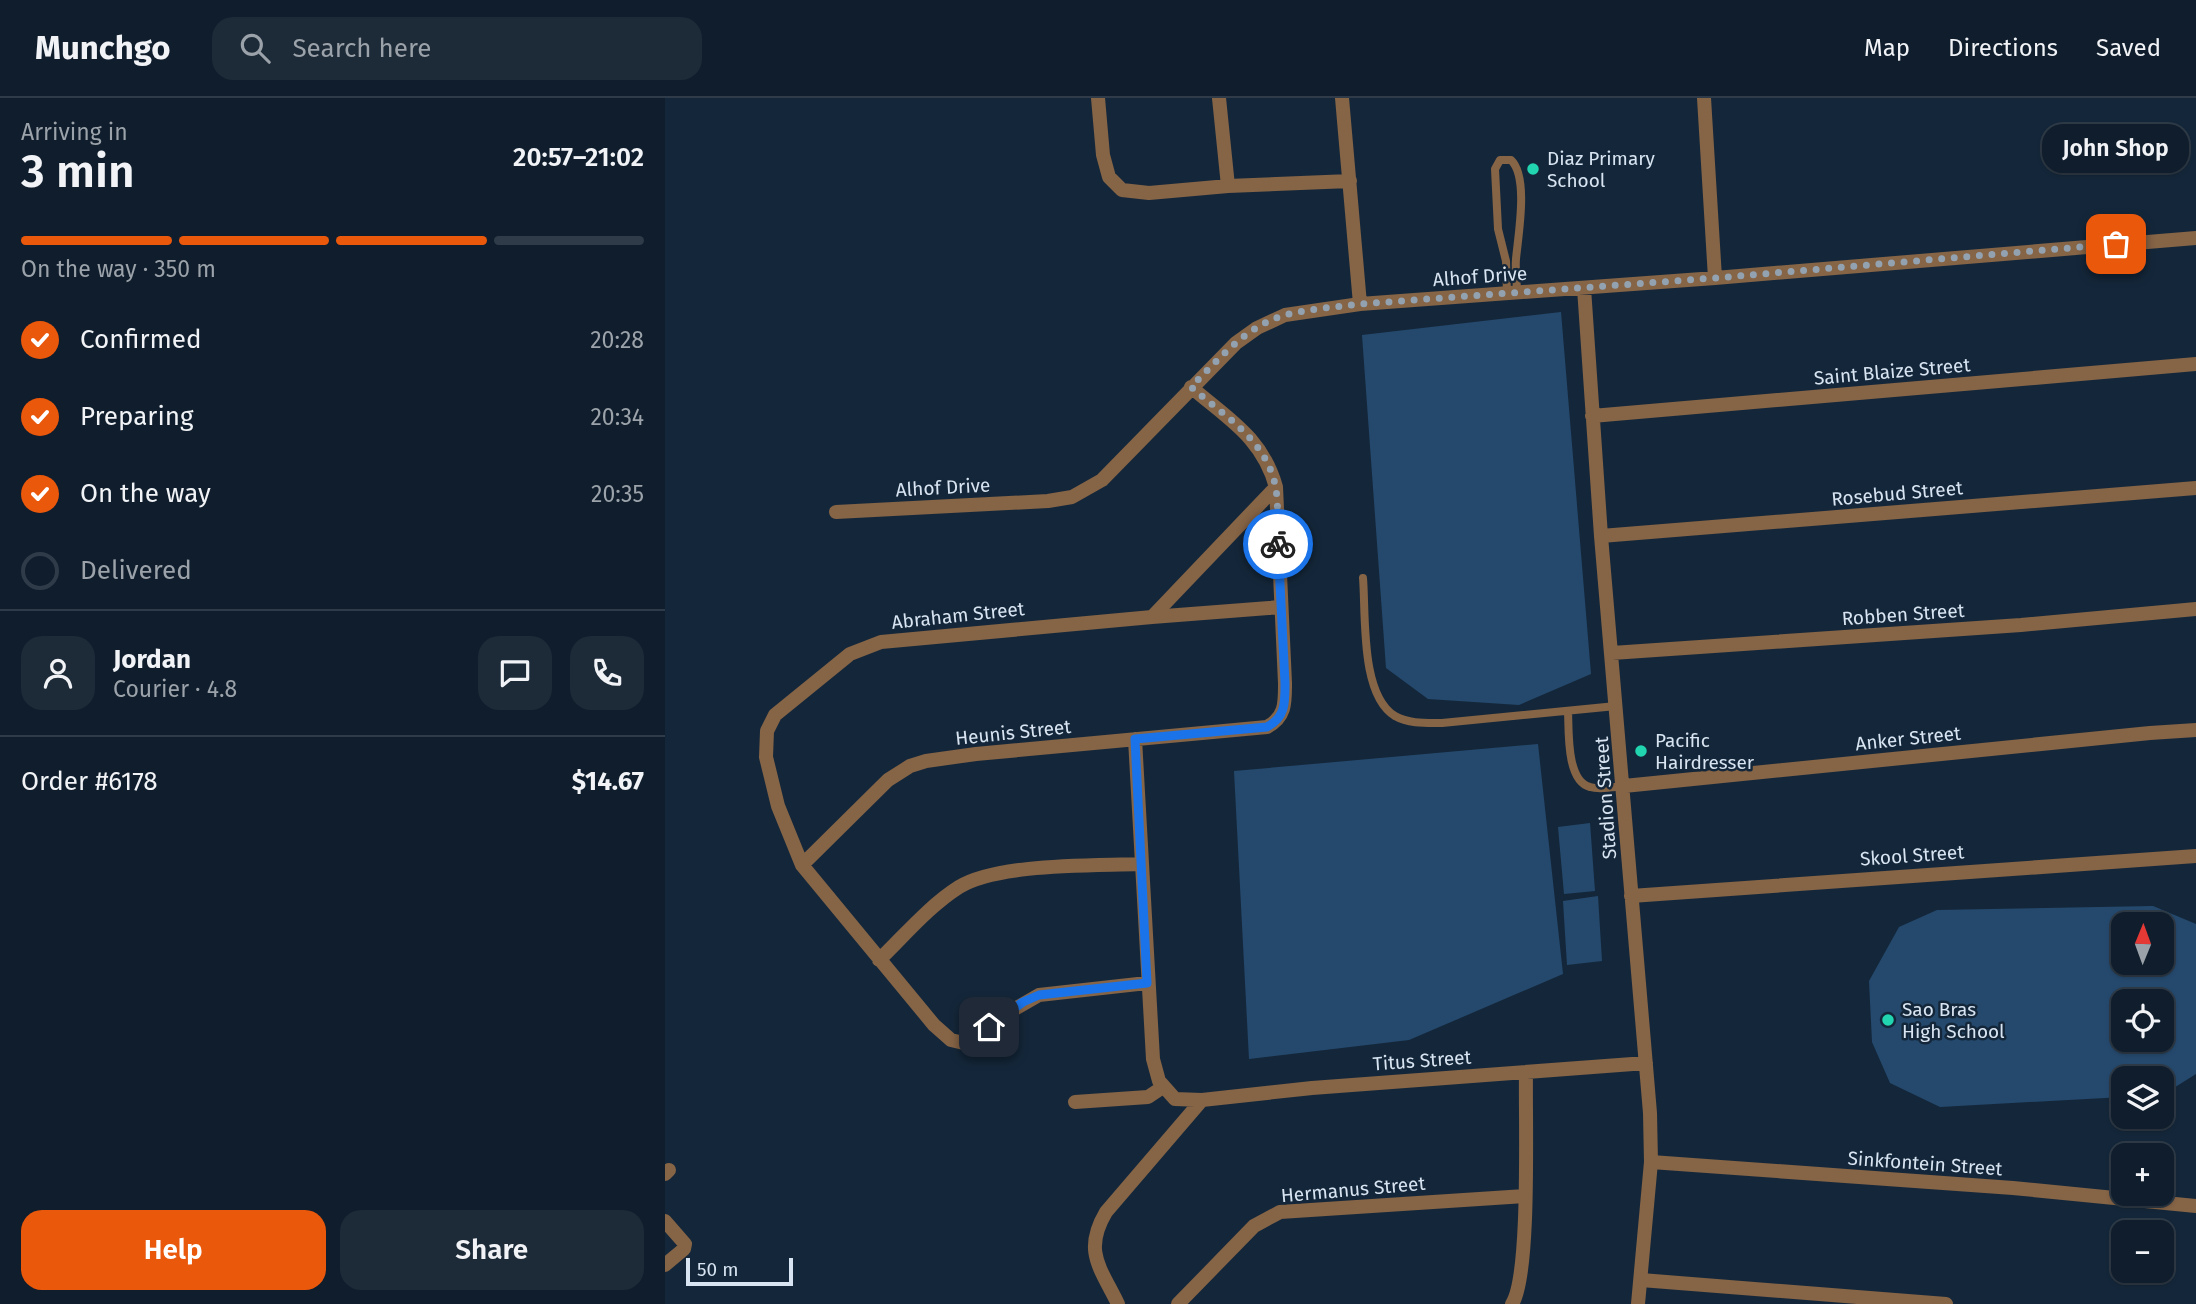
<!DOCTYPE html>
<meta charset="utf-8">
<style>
:root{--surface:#0f1d2c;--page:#1d2a38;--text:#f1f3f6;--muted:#9ba2a9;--line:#2f3b48;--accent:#ea580c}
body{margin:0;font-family:"Fira Sans",sans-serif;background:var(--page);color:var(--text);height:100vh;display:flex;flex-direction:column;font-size:26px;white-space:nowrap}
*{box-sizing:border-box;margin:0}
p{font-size:23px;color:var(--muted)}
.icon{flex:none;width:38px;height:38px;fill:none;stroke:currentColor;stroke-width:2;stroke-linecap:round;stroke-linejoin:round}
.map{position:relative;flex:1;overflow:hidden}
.details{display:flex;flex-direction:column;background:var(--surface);width:665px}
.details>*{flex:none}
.needle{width:46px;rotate:1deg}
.fabs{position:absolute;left:1446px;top:814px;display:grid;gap:14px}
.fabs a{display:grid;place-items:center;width:63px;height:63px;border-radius:14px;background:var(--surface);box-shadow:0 2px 5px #0004,0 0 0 2px var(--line);font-size:35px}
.scale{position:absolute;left:21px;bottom:18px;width:107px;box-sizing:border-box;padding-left:7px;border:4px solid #d8e4f1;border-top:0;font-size:19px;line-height:24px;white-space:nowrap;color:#d8e4f1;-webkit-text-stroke:5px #14273a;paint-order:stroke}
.pin{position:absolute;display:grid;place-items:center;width:60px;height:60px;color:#fff;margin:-30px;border-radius:14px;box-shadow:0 4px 10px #0006}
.courier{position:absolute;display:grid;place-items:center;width:70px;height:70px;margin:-35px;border:5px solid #1a73e8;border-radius:50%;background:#fff;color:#222;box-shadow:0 2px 9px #0007}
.bubble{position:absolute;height:49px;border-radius:21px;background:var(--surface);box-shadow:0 2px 5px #0004,0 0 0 2px var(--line);font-size:23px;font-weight:600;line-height:49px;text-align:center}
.overview em{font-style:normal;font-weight:600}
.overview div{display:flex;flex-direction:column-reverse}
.overview{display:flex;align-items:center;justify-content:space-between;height:119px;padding:0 21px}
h1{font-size:46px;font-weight:600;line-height:52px}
.bar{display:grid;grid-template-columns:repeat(4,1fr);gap:10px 7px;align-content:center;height:84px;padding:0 21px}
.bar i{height:9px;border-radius:5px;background:var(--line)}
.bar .on{background:var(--accent)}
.bar p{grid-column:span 4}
.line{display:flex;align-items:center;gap:18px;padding:0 21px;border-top:2px solid var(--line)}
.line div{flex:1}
.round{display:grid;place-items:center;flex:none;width:74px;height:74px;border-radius:21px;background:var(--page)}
ol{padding:0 21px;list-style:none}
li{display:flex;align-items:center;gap:21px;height:77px}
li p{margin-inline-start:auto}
li .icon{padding:7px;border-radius:50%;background:var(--accent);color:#fff;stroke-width:4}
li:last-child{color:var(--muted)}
li i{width:38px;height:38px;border:4px solid var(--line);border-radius:50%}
.button{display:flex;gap:14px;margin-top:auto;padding:14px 21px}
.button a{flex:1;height:80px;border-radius:21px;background:var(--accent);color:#fff;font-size:28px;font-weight:600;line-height:80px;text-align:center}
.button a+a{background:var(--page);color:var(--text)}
header{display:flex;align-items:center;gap:42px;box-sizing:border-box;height:98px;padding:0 35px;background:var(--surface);border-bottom:2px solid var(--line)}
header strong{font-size:33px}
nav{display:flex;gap:38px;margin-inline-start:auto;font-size:24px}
.search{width:490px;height:63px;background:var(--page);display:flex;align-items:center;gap:18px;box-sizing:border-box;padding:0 24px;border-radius:21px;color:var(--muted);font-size:26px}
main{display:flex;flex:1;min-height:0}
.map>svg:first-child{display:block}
.green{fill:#25496d;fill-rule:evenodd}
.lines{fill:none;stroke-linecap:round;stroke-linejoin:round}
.service{stroke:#866446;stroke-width:8}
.minor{stroke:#866446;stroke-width:14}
.done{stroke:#93a2b1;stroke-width:7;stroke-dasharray:0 12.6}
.route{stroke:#1a73e8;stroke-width:9}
.poi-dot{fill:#21d5b0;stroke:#14273a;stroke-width:2.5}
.labels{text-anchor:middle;stroke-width:5;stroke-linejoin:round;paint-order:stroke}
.poi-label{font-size:19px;fill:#d8e4f1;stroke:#14273a;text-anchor:start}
.street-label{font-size:19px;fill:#d8e4f1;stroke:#14273a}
</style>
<header>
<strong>Munchgo</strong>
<div class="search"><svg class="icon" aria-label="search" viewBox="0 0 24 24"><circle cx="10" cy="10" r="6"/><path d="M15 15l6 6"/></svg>Search here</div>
<nav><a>Map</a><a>Directions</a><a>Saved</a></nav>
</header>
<main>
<section class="details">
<div class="overview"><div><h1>3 min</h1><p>Arriving in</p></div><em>20:57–21:02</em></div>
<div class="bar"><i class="on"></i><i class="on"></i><i class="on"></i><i></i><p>On the way · 350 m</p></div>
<ol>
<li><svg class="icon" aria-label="check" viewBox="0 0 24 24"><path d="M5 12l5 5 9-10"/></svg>Confirmed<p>20:28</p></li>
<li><svg class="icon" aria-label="check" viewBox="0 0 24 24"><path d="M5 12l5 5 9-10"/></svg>Preparing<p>20:34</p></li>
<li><svg class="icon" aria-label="check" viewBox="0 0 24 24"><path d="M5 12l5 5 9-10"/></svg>On the way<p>20:35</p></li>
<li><i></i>Delivered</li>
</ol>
<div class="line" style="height:126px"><a class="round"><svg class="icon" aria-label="person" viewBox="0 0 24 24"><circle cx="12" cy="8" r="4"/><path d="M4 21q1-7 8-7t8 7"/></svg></a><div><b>Jordan</b><p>Courier · 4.8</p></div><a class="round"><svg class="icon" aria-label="chat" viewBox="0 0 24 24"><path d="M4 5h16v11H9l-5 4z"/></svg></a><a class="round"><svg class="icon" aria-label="phone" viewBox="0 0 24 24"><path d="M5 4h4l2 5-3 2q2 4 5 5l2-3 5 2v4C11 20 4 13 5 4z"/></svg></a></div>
<div class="line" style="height:91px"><div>Order #6178</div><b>$14.67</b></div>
<div class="button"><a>Help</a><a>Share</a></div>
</section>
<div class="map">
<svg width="1531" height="1206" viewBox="0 0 1531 1206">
<rect width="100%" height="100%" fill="#14273a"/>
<path class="green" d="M 896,214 L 926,576 L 854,607 L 763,601 L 721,570 L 697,237 Z
M 873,646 L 898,876 L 744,942 L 584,961 L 569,673 Z
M 925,725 L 930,793 L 899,796 L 893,729 Z
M 933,798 L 937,863 L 902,867 L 898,803 Z
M 1488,808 L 1531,826 L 1531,976 L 1499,996 L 1496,997 L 1496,980 L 1458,980 L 1458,999 L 1275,1009 L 1225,985 L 1207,944 L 1204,883 L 1234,829 L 1272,812 ZM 1496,826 L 1496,864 L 1458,864 L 1458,826 ZM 1496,903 L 1496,942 L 1458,942 L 1458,903 Z"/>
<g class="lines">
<path class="service" d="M 842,196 L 841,163 L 833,131 L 830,71 L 835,62 L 846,62 C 864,79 853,138 851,161 C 850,172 852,184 852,195
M 698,480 C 701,516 695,597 730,618 C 744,626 761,625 777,625 L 951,608
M 903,613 C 904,632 901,683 925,689 C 935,692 949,689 959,688"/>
<path class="minor" d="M 433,0 L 438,57 L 444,79 L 457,92 L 484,95 L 563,88 L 685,83
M 554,0 L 563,88
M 677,0 L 695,206
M 1039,0 L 1050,180
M 919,190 L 936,438 L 985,1015 L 986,1064 L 973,1206
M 927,318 L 1531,266
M 171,414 L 383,403 L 407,399 L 437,382 L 571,245 L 592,230 L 620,217 L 695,206 L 1050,180 L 1531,140
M 936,438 L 1531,390
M 487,519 L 616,509
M 947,555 L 1356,527 L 1531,511
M 470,641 L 488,961 L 494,983 L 510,1001 L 537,1002
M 959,688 L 1485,635 L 1531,632
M 137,767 L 223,682 L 245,668 L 261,663 L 311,656 L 602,629 C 621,619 620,604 620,585 L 611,389 C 597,339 563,321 526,289
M 966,798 L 1531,758
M 214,862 C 239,838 264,808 294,789 C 333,765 428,768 475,766
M 482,885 L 374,897 L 341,916 L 303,946 L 286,942 L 269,927 L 137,767 L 113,708 L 101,659 L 102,633 L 110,617 L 185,556 L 216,544 L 487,519 L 611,389
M 410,1004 L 483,999 L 498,989
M 986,1064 L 1348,1090 L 1531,1108
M 0,1076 L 4,1072
M 0,1123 L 20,1146 L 19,1151 L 0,1167
M 976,1182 L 1281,1206
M 453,1206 C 435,1169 418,1153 441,1114 L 537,1002 L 647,990 L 981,965
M 513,1206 L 589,1128 L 615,1114 L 860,1098
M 847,1206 C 866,1177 860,1017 861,974"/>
</g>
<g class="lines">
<path class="done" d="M 613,446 C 612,426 614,405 610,386 C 600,341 558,317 526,289 C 553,262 581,228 620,217 C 644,211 670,209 695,206 L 1050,180 L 1451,146"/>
<path class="route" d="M 324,929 L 358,904 L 374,897 L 482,885 L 470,641 L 602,629 C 621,619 620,604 620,585 L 613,446"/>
</g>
<g class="poi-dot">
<circle cx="868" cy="71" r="7"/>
<circle cx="976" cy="653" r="7"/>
<circle cx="1223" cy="922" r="7"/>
</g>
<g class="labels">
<g class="poi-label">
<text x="882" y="67">Diaz Primary<tspan x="882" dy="22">School</tspan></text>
<text x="990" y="649">Pacific<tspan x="990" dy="22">Hairdresser</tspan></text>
<text x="1237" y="918">Sao Bras<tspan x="1237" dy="22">High School</tspan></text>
</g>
<g class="street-label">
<text transform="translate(815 178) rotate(-4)" y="7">Alhof Drive</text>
<text transform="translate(1227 273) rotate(-5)" y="7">Saint Blaize Street</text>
<text transform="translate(278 389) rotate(-3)" y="7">Alhof Drive</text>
<text transform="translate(1232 395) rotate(-5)" y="7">Rosebud Street</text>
<text transform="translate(1238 516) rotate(-4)" y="7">Robben Street</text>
<text transform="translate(293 517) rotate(-6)" y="7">Abraham Street</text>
<text transform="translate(348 634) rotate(-6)" y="7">Heunis Street</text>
<text transform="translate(1243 640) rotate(-6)" y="7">Anker Street</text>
<text transform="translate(940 700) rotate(-94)" y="7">Stadion Street</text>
<text transform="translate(1247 757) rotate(-4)" y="7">Skool Street</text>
<text transform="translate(757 962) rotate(-4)" y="7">Titus Street</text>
<text transform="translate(1260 1065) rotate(4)" y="7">Sinkfontein Street</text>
<text transform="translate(688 1091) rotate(-5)" y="7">Hermanus Street</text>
</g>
</g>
</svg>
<div class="fabs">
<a><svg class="needle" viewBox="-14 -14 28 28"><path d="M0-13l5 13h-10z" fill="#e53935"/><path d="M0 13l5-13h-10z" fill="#9ba2a9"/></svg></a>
<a><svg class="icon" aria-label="locate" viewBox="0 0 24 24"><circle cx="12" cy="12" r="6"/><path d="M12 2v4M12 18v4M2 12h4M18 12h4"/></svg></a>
<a><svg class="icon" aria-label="layers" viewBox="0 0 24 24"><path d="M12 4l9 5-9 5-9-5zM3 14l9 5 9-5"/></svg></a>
<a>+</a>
<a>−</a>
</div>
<div class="scale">50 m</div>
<div class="pin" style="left:1451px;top:146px;background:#ea580c"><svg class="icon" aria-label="bag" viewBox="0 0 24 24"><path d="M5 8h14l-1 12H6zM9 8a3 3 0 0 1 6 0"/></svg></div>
<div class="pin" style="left:324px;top:929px;background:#1f2937"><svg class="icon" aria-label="home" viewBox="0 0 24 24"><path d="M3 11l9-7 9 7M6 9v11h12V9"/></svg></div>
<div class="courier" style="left:613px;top:446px"><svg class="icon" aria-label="bike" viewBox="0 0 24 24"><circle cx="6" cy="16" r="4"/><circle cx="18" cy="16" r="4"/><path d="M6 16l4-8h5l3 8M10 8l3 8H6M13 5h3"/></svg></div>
<div class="bubble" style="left:1377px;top:26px;width:147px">John Shop</div>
</div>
</main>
